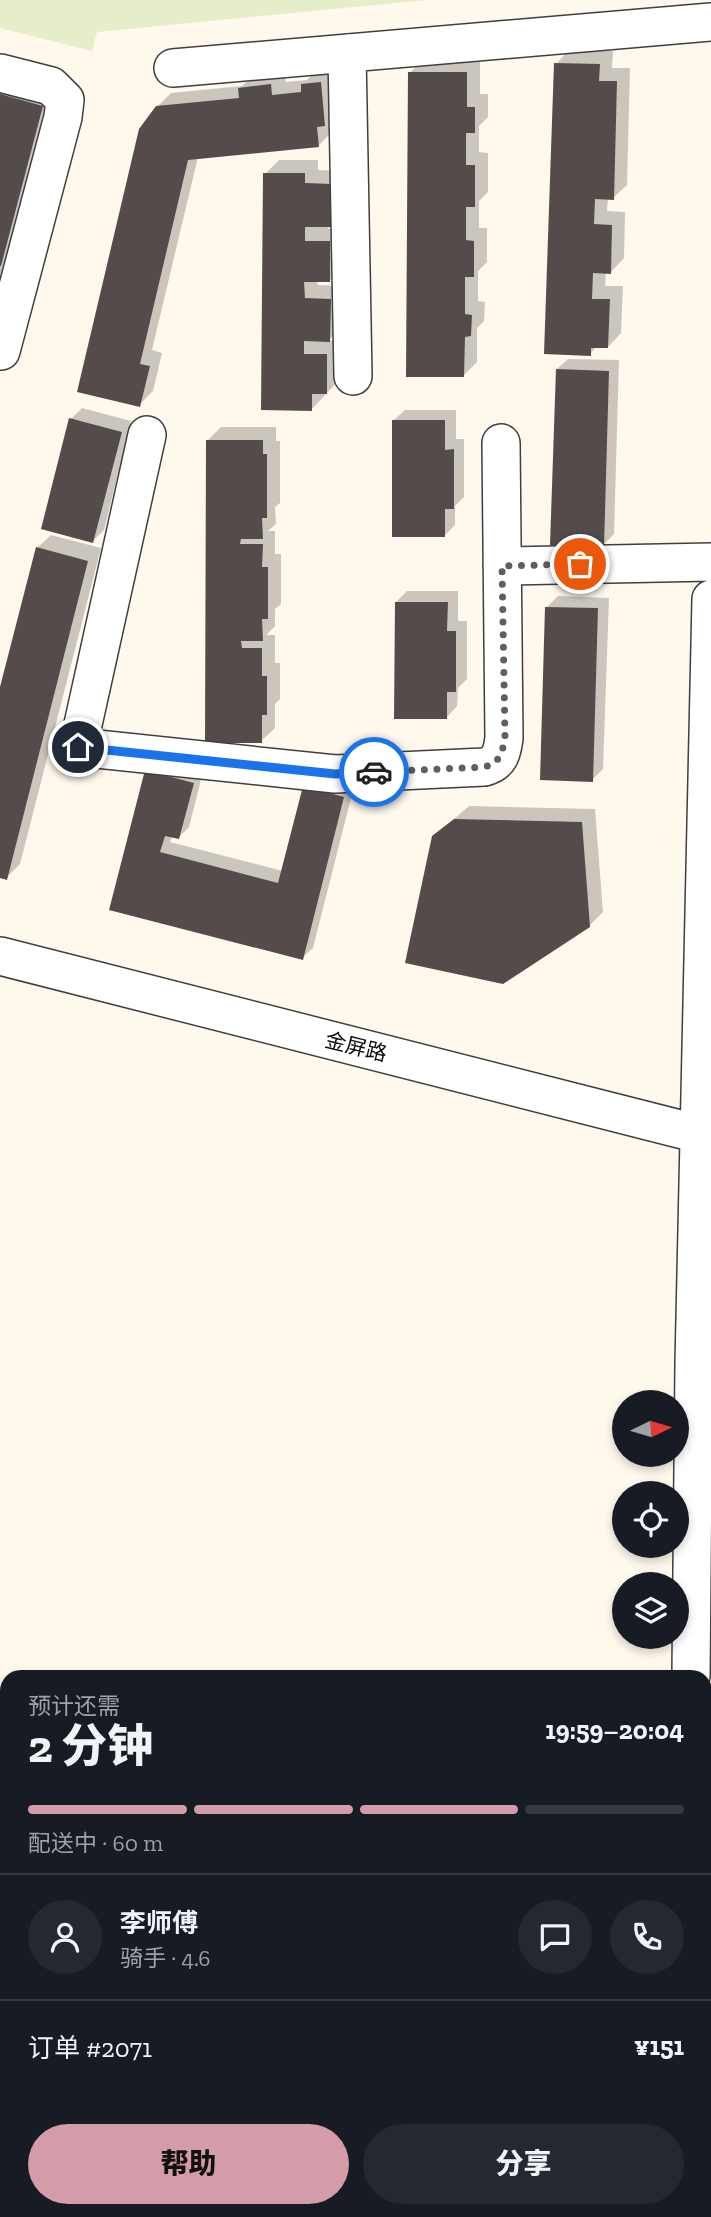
<!DOCTYPE html>
<html lang="zh">
<meta charset="utf-8">
<style>
:root{--surface:#171b24;--page:#242831;--text:#f1f3f6;--muted:#9ea1a6;--line:#363941;--accent:#d49ba8}
body{margin:0;font-family:"Zilla Slab","Noto Sans SC",serif;background:var(--page);color:var(--text);height:100vh;display:flex;flex-direction:column;font-size:26px;white-space:nowrap}
*{box-sizing:border-box;margin:0}
p{font-size:23px;color:var(--muted)}
.icon{flex:none;width:38px;height:38px;fill:none;stroke:currentColor;stroke-width:2;stroke-linecap:round;stroke-linejoin:round}
.map{position:relative;flex:1;overflow:hidden}
.sheet{position:absolute;left:0px;top:1670px;width:712px;height:548px;display:flex;flex-direction:column;background:var(--surface);border-radius:21px 21px 0 0;box-shadow:0 4px 10px #0003}
.sheet>*{flex:none}
.needle{width:46px;rotate:85deg}
.buttons{position:absolute;left:612px;top:1390px;display:grid;gap:14px}
.buttons a{display:grid;place-items:center;width:77px;height:77px;border-radius:50%;background:var(--surface);box-shadow:0 4px 10px #0003;font-size:35px}
.pin{position:absolute;display:grid;place-items:center;width:60px;height:60px;color:#fff;margin:-30px;border:4px solid #fff;border-radius:50%;box-shadow:0 2px 7px #0007}
.courier{position:absolute;display:grid;place-items:center;width:70px;height:70px;margin:-35px;border:5px solid #1a73e8;border-radius:50%;background:#fff;color:#222;box-shadow:0 2px 9px #0007}
.summary em{font-style:normal;font-weight:800}
.summary div{display:flex;flex-direction:column-reverse}
.summary{display:flex;align-items:center;justify-content:space-between;height:119px;padding:0 28px}
h1{font-size:46px;font-weight:800;line-height:52px}
.bar{display:grid;grid-template-columns:repeat(4,1fr);gap:10px 7px;align-content:center;height:84px;padding:0 28px}
.bar i{height:9px;border-radius:5px;background:var(--line)}
.bar .current{background:var(--accent)}
.bar p{grid-column:span 4}
.line{display:flex;align-items:center;gap:18px;padding:0 28px;border-top:2px solid var(--line)}
.line div{flex:1}
.round{display:grid;place-items:center;flex:none;width:74px;height:74px;border-radius:37px;background:var(--page)}
.primary-button{display:flex;gap:14px;margin-top:auto;padding:14px 28px}
.primary-button a{flex:1;height:80px;border-radius:42px;background:var(--accent);color:#111;font-size:28px;font-weight:800;line-height:80px;text-align:center}
.primary-button a+a{background:var(--page);color:var(--text)}
.map>svg:first-child{display:block}
.pitch{fill:#e6edcb}
.shadow{fill:#0003}
.building{fill:#544c4a}
.lines{fill:none;stroke-linecap:round;stroke-linejoin:round}
.minor-casing{stroke:#3f3f3f;stroke-width:40}
.minor{stroke:#fff;stroke-width:37}
.done{stroke:#615f5b;stroke-width:7;stroke-dasharray:0 12.6}
.route{stroke:#1a73e8;stroke-width:9}
.labels{text-anchor:middle;stroke-width:7;stroke-linejoin:round;paint-order:stroke}
.street-label{font-size:21px;fill:#0c0c0c;stroke:#fff}
</style>
<div class="map">
<svg width="711" height="2217" viewBox="0 0 711 2217">
<rect width="100%" height="100%" fill="#fef8ed"/>
<path class="pitch" d="M 0,0 L 426,0 L 97,32 L 92,51 L 0,28 Z"/>
<path class="shadow" d="M 569,50 L 613,51 L 612,68 L 630,68 L 627,185 L 613,198 L 608,198 L 607,211 L 625,212 L 624,258 L 611,272 L 606,272 L 605,286 L 623,286 L 621,333 L 608,347 L 597,346 L 590,354 L 556,64 Z
M 423,59 L 480,59 L 480,94 L 488,94 L 488,117 L 479,126 L 479,152 L 488,153 L 488,192 L 479,201 L 479,228 L 487,228 L 487,262 L 478,271 L 478,301 L 485,302 L 484,321 L 477,328 L 477,362 L 464,375 L 410,73 Z
M 334,69 L 332,132 L 318,146 L 198,157 L 152,350 L 162,353 L 153,391 L 139,405 L 79,391 L 157,107 L 171,93 L 242,86 L 253,75 L 284,72 L 286,82 L 307,80 L 316,71 Z
M 0,77 L 55,92 L 0,304 Z
M 279,160 L 318,160 L 318,170 L 344,171 L 344,212 L 328,229 L 343,229 L 343,267 L 329,281 L 317,281 L 318,285 L 343,286 L 343,326 L 328,341 L 340,341 L 340,379 L 312,409 L 265,174 Z
M 568,359 L 619,360 L 614,534 L 603,545 L 557,369 Z
M 82,408 L 131,421 L 104,530 L 93,541 L 71,419 Z
M 405,410 L 456,410 L 456,439 L 464,439 L 464,497 L 455,506 L 455,525 L 444,536 L 394,420 Z
M 221,427 L 276,427 L 276,441 L 280,441 L 280,503 L 275,507 L 276,524 L 268,531 L 275,531 L 275,554 L 281,554 L 281,604 L 275,609 L 275,626 L 266,635 L 275,635 L 275,663 L 280,663 L 280,699 L 275,704 L 275,728 L 261,741 L 207,741 L 208,440 Z
M 51,535 L 101,548 L 20,864 L 6,878 L 0,876 L 0,695 L 37,548 Z
M 407,591 L 458,591 L 458,621 L 467,621 L 467,679 L 458,688 L 457,706 L 447,717 L 396,602 Z
M 558,596 L 609,598 L 603,769 L 592,780 L 547,607 Z
M 147,771 L 203,772 L 189,827 L 178,838 L 172,836 L 170,842 L 283,871 L 304,787 L 354,786 L 313,948 L 302,958 L 112,909 Z
M 469,806 L 595,809 L 603,912 L 589,926 L 433,837 Z"/>
<path class="building" d="M 554,63 L 600,64 L 599,81 L 617,81 L 614,200 L 595,199 L 594,224 L 612,225 L 611,274 L 593,273 L 592,299 L 610,299 L 608,348 L 591,348 L 591,356 L 544,354 Z
M 408,72 L 467,72 L 467,107 L 475,107 L 475,133 L 466,133 L 466,165 L 475,165 L 475,207 L 466,207 L 466,240 L 474,241 L 474,277 L 465,277 L 465,314 L 472,315 L 471,336 L 465,337 L 464,377 L 406,377 Z
M 321,82 L 325,126 L 317,127 L 319,147 L 188,160 L 140,364 L 150,366 L 140,407 L 77,392 L 139,129 L 156,106 L 239,98 L 238,88 L 271,84 L 272,95 L 301,92 L 301,84 Z
M 0,94 L 43,106 L 1,266 L 0,266 Z
M 263,173 L 305,173 L 305,183 L 332,184 L 331,227 L 305,227 L 305,241 L 330,241 L 330,282 L 304,282 L 305,298 L 331,299 L 330,342 L 304,341 L 304,354 L 327,354 L 327,394 L 312,394 L 312,411 L 261,410 Z
M 556,369 L 609,371 L 604,547 L 550,545 Z
M 69,418 L 122,432 L 93,543 L 41,529 Z
M 392,420 L 445,420 L 445,450 L 454,449 L 454,509 L 445,509 L 445,537 L 392,537 Z
M 206,440 L 263,440 L 263,454 L 267,454 L 267,518 L 262,518 L 263,539 L 241,539 L 240,544 L 263,544 L 262,567 L 268,567 L 268,619 L 262,619 L 263,641 L 241,641 L 242,648 L 262,648 L 262,676 L 267,676 L 267,715 L 262,715 L 262,743 L 205,743 Z
M 36,547 L 88,561 L 7,880 L 0,878 L 0,687 Z
M 395,602 L 448,602 L 447,631 L 456,631 L 456,692 L 447,692 L 447,719 L 394,719 Z
M 545,607 L 598,608 L 593,782 L 540,780 Z
M 145,770 L 194,783 L 179,839 L 165,836 L 160,852 L 278,883 L 303,786 L 344,797 L 303,960 L 109,910 Z
M 454,819 L 582,822 L 590,927 L 503,984 L 405,963 L 432,836 Z"/>
<g class="lines">
<g class="minor-casing">
<path id="minor" d="M 347,53 L 353,376
M 173,68 L 711,22
M 0,73 L 51,86 L 65,100 L 63,117 L 1,351
M 147,435 L 78,747 L 335,774 L 484,767 C 500,763 502,753 504,738 L 501,443
M 502,566 L 711,562
M 0,956 L 711,1137
M 691,1676 L 694,1364 L 711,599
M 705,1967 L 711,2040"/>
</g>
<use href="#minor" class="minor"/>
</g>
<g class="lines">
<path class="done" d="M 374,772 L 484,767 C 500,763 502,753 505,738 L 502,566 L 580,564"/>
<path class="route" d="M 78,747 L 335,774 L 374,772"/>
</g>
<g class="labels">
<g class="street-label">
<text transform="translate(356 1047) rotate(14)" y="7">金屏路</text>
</g>
</g>
</svg>
<div class="buttons">
<a><svg class="needle" viewBox="-14 -14 28 28"><path d="M0-13l5 13h-10z" fill="#e53935"/><path d="M0 13l5-13h-10z" fill="#9ea1a6"/></svg></a>
<a><svg class="icon" aria-label="locate" viewBox="0 0 24 24"><circle cx="12" cy="12" r="6"/><path d="M12 2v4M12 18v4M2 12h4M18 12h4"/></svg></a>
<a><svg class="icon" aria-label="layers" viewBox="0 0 24 24"><path d="M12 4l9 5-9 5-9-5zM3 14l9 5 9-5"/></svg></a>
</div>
<div class="pin" style="left:580px;top:564px;background:#ea580c"><svg class="icon" aria-label="bag" viewBox="0 0 24 24"><path d="M5 8h14l-1 12H6zM9 8a3 3 0 0 1 6 0"/></svg></div>
<div class="pin" style="left:78px;top:747px;background:#1f2937"><svg class="icon" aria-label="home" viewBox="0 0 24 24"><path d="M3 11l9-7 9 7M6 9v11h12V9"/></svg></div>
<div class="courier" style="left:374px;top:772px"><svg class="icon" aria-label="car" viewBox="0 0 24 24"><path d="M5 17H2v-5l4-1 3-4h7l3 4 3 1v5h-3M9 17h6M6 11h13"/><circle cx="7" cy="17" r="2"/><circle cx="17" cy="17" r="2"/></svg></div>
<section class="sheet">
<div class="summary"><div><h1>2 分钟</h1><p>预计还需</p></div><em>19:59–20:04</em></div>
<div class="bar"><i class="current"></i><i class="current"></i><i class="current"></i><i></i><p>配送中 · 60 m</p></div>
<div class="line" style="height:126px"><a class="round"><svg class="icon" aria-label="person" viewBox="0 0 24 24"><circle cx="12" cy="8" r="4"/><path d="M4 21q1-7 8-7t8 7"/></svg></a><div><b>李师傅</b><p>骑手 · 4.6</p></div><a class="round"><svg class="icon" aria-label="chat" viewBox="0 0 24 24"><path d="M4 5h16v11H9l-5 4z"/></svg></a><a class="round"><svg class="icon" aria-label="phone" viewBox="0 0 24 24"><path d="M5 4h4l2 5-3 2q2 4 5 5l2-3 5 2v4C11 20 4 13 5 4z"/></svg></a></div>
<div class="line" style="height:91px"><div>订单 #2071</div><b>¥151</b></div>
<div class="primary-button"><a>帮助</a><a>分享</a></div>
</section>
</div>
